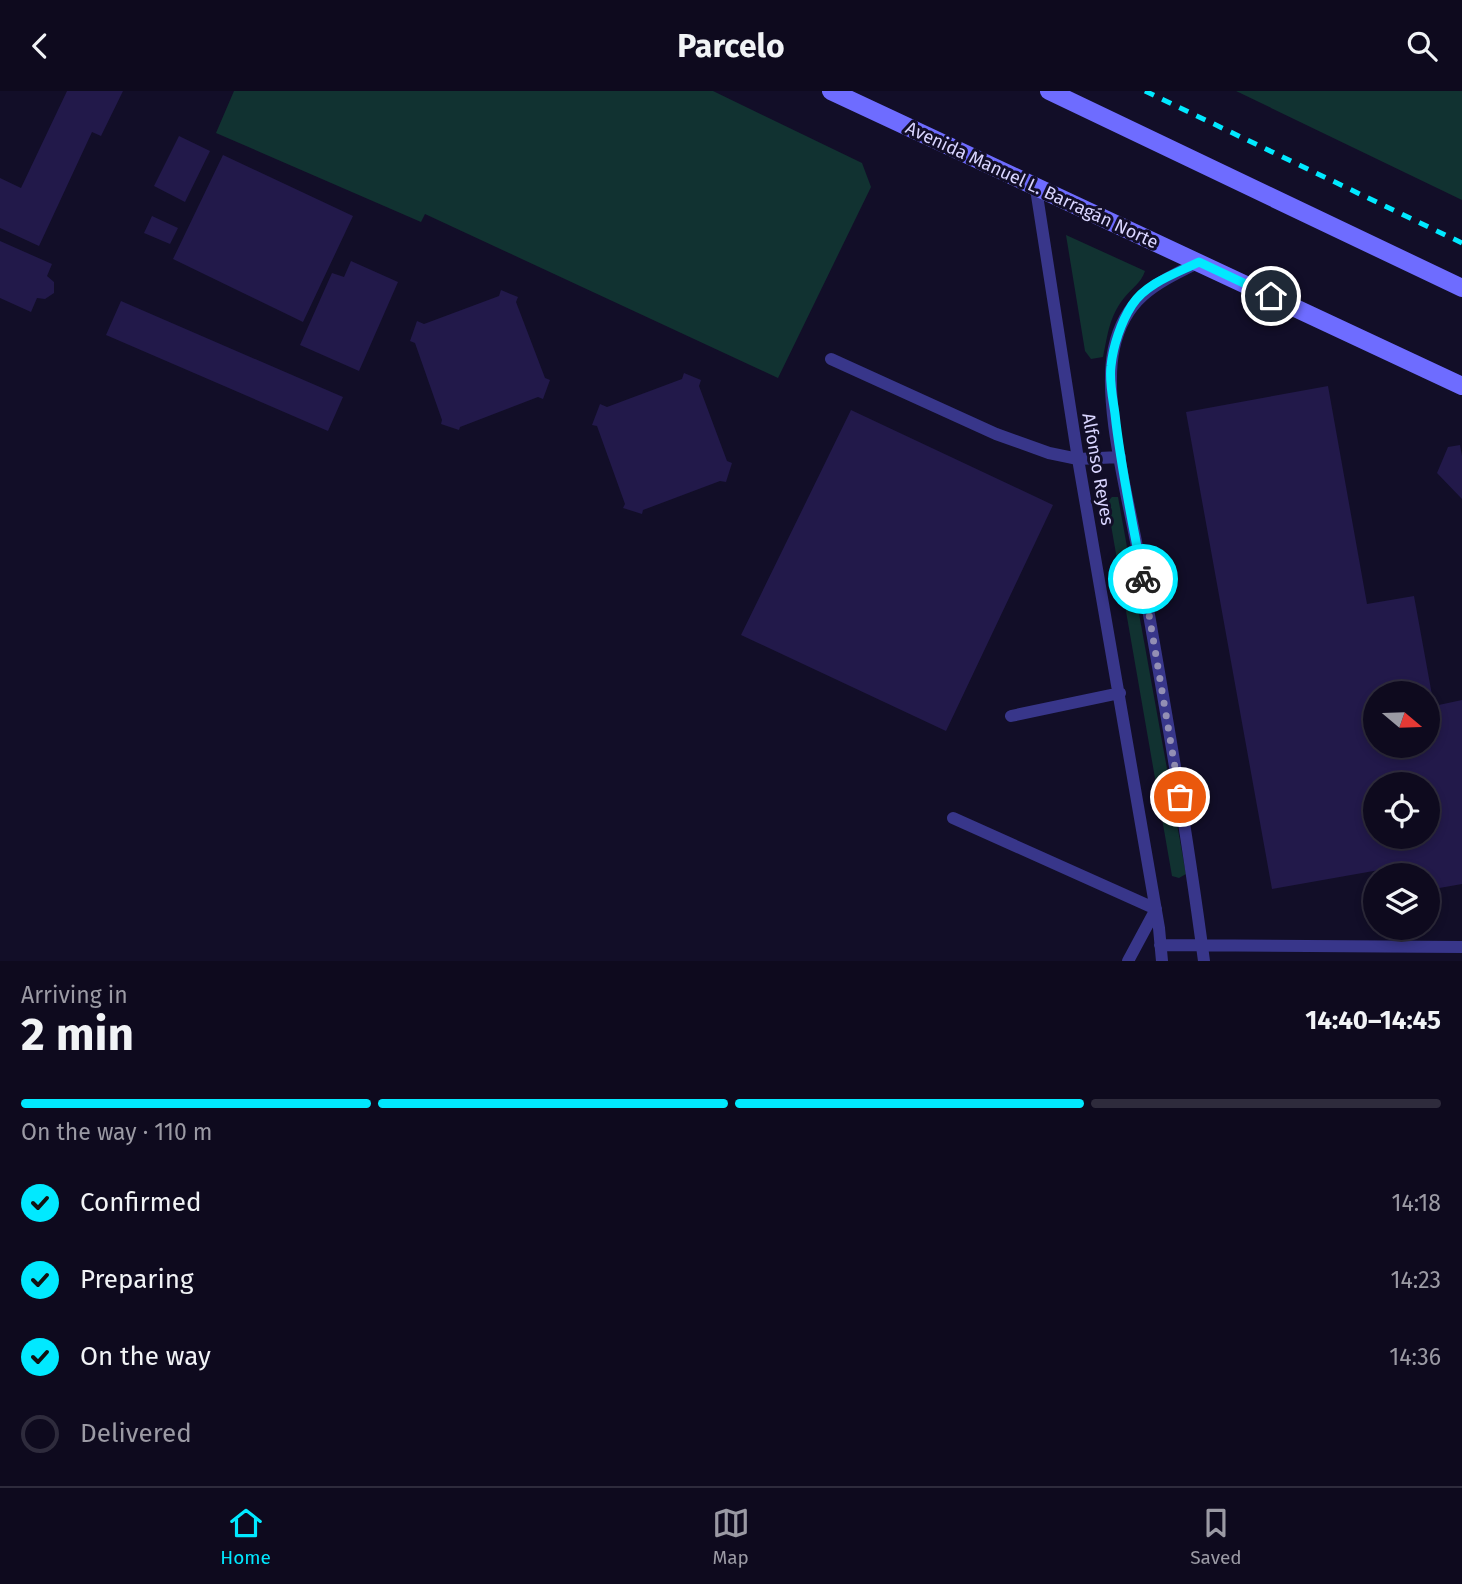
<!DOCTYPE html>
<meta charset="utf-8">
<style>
:root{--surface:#0e0a1e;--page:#1c182b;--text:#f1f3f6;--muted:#9b9aa4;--line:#2e2b3c;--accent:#01e9ff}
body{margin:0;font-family:"Fira Sans",sans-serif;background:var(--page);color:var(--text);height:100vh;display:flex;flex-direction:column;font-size:26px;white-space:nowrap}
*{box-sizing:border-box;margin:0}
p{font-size:23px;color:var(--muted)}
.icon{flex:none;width:38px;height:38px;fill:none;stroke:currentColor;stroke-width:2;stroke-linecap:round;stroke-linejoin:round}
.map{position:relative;height:870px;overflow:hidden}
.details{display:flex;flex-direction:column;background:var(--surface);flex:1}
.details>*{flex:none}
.needle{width:46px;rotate:109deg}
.controls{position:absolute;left:1363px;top:590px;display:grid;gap:14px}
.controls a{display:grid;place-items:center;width:77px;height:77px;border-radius:50%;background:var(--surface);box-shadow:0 4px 10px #0003,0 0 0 2px var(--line);font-size:35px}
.pin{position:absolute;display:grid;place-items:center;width:60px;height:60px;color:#fff;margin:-30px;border:4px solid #fff;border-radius:50%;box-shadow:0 2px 7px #0007}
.courier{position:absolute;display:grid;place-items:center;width:70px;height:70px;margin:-35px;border:5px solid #01e9ff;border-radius:50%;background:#fff;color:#222;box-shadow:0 2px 9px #0007}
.overview em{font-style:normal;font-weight:700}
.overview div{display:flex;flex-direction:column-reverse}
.overview{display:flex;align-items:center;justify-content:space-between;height:119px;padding:0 21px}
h1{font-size:46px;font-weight:700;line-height:52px}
.bar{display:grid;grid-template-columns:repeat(4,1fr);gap:10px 7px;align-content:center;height:84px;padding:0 21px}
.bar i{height:9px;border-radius:5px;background:var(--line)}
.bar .selected{background:var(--accent)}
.bar p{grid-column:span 4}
ol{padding:0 21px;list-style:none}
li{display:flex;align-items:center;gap:21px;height:77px}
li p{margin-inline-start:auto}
li .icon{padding:7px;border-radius:50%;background:var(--accent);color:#111;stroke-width:4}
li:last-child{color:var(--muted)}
li i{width:38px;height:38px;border:4px solid var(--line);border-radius:50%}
header{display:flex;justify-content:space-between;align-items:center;height:91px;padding:0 21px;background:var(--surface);font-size:32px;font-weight:700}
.tabs{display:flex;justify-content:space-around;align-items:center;height:98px;border-top:2px solid var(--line);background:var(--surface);font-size:19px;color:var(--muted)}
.tabs a{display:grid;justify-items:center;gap:4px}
.tabs .selected{color:var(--accent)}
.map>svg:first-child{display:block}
.green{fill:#113231}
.building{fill:#22194a;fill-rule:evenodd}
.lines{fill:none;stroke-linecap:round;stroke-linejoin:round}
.lane{stroke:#38368a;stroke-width:12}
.secondary{stroke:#6e6cff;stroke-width:18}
.rail{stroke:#01e9ff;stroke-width:5;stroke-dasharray:10 9;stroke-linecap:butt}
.done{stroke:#938fb4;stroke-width:7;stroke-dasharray:0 12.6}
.route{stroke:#01e9ff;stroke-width:9}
.labels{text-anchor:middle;stroke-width:6;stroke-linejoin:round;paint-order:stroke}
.street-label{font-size:18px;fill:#d9d5ff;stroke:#120e28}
</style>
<header><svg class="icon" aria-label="back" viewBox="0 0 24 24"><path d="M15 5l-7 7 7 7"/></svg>Parcelo<svg class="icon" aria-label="search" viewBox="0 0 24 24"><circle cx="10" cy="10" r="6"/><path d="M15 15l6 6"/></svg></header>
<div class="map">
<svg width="1462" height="870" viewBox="0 0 1462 870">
<rect width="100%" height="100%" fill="#120e28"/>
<path class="green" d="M 234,0 L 713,0 L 862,72 L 871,96 L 778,287 L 425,123 L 421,131 L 216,42 Z
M 1236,0 L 1462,0 L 1462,109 Z
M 1066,144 L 1145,180 C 1141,192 1132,197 1124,207 C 1109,226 1108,243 1103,266 L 1091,268 L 1085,260 Z
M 1112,406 L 1118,406 L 1186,783 L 1179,787 L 1172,785 L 1107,411 Z"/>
<path class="building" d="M 67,0 L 123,0 L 101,45 L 92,41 L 39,155 L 0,137 L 0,87 L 21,97 Z
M 179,45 L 210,60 L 185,111 L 154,95 Z
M 223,64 L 353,125 L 303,231 L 173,168 Z
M 152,125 L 178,137 L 170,153 L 144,142 Z
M 0,150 L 52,173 L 47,185 L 54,191 L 54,202 L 45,208 L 37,207 L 31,221 L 0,207 Z
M 351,170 L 398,191 L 359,280 L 300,254 L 332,182 L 344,186 Z
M 501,199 L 518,206 L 516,211 L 545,287 L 550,289 L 543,308 L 538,306 L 460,336 L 459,339 L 441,333 L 442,329 L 415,252 L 410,250 L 417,230 L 424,233 L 499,205 Z
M 121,210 L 343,306 L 328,340 L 106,244 Z
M 684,282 L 701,289 L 699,295 L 727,370 L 732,372 L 726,391 L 720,390 L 643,419 L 642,423 L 623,417 L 625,413 L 597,335 L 592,334 L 600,313 L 607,316 L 682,288 Z
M 1328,295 L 1367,513 L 1414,505 L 1434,615 L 1462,609 L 1462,793 L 1428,799 L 1428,784 L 1415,784 L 1413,773 L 1272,798 L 1186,321 ZM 1376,602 L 1428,602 L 1428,654 L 1376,654 ZM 1376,693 L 1428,693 L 1428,746 L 1376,746 Z
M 851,319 L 1053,414 L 946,640 L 741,544 Z
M 1460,354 L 1462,365 L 1462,408 L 1437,382 L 1448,356 Z"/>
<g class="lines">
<path class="lane" d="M 1036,98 L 1078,368 L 1159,837 L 1162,870
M 1199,171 C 1157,192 1125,206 1114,257 C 1102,310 1128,406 1138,461 C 1162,597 1186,733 1204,870
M 831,268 L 996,343 L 1049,362 L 1078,368 L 1120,366
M 1011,625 L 1120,602
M 953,727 L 1156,818 L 1128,870
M 1160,854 L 1462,856"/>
<path class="secondary" d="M 831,0 L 1462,295
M 1049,0 L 1462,197"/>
<path class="rail" d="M 1145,0 L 1462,152"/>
</g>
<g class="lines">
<path class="done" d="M 1143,488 L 1180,706"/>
<path class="route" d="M 1143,488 C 1133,433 1121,379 1115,323 C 1113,308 1109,291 1111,275 C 1113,255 1121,231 1132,214 C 1146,192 1177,182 1199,171 L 1271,205"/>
</g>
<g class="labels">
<g class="street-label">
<text transform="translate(1032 94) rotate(25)" y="6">Avenida Manuel L. Barragán Norte</text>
<text transform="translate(1098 378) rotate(80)" y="6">Alfonso Reyes</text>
</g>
</g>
</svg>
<div class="controls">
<a><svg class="needle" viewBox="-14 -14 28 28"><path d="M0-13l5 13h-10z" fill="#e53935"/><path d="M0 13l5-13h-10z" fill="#9b9aa4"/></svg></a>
<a><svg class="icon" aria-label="locate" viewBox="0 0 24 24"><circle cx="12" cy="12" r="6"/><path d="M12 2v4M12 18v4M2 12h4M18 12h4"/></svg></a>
<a><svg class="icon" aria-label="layers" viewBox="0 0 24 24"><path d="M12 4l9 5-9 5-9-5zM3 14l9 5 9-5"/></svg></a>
</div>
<div class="pin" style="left:1180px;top:706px;background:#ea580c"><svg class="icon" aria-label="bag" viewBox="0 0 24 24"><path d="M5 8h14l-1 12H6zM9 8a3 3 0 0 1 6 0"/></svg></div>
<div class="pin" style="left:1271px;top:205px;background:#1f2937"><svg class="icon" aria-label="home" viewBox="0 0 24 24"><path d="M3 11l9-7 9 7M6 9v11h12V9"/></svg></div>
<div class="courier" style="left:1143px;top:488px"><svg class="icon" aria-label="bike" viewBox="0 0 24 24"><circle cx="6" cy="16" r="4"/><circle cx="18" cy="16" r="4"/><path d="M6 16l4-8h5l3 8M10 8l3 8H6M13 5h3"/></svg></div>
</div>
<section class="details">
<div class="overview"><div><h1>2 min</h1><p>Arriving in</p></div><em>14:40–14:45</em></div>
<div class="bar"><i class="selected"></i><i class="selected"></i><i class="selected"></i><i></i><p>On the way · 110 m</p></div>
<ol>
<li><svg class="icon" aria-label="check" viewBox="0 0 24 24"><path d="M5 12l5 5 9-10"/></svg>Confirmed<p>14:18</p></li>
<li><svg class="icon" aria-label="check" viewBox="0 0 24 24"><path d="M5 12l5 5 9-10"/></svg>Preparing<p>14:23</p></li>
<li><svg class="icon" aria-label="check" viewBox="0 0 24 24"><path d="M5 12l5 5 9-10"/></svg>On the way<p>14:36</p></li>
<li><i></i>Delivered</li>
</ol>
</section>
<nav class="tabs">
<a class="selected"><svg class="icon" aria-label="home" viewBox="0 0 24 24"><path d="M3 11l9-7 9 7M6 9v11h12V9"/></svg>Home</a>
<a><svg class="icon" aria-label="map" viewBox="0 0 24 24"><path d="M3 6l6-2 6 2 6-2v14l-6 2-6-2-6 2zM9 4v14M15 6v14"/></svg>Map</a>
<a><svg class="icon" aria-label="saved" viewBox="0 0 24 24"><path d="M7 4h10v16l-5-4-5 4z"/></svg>Saved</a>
</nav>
